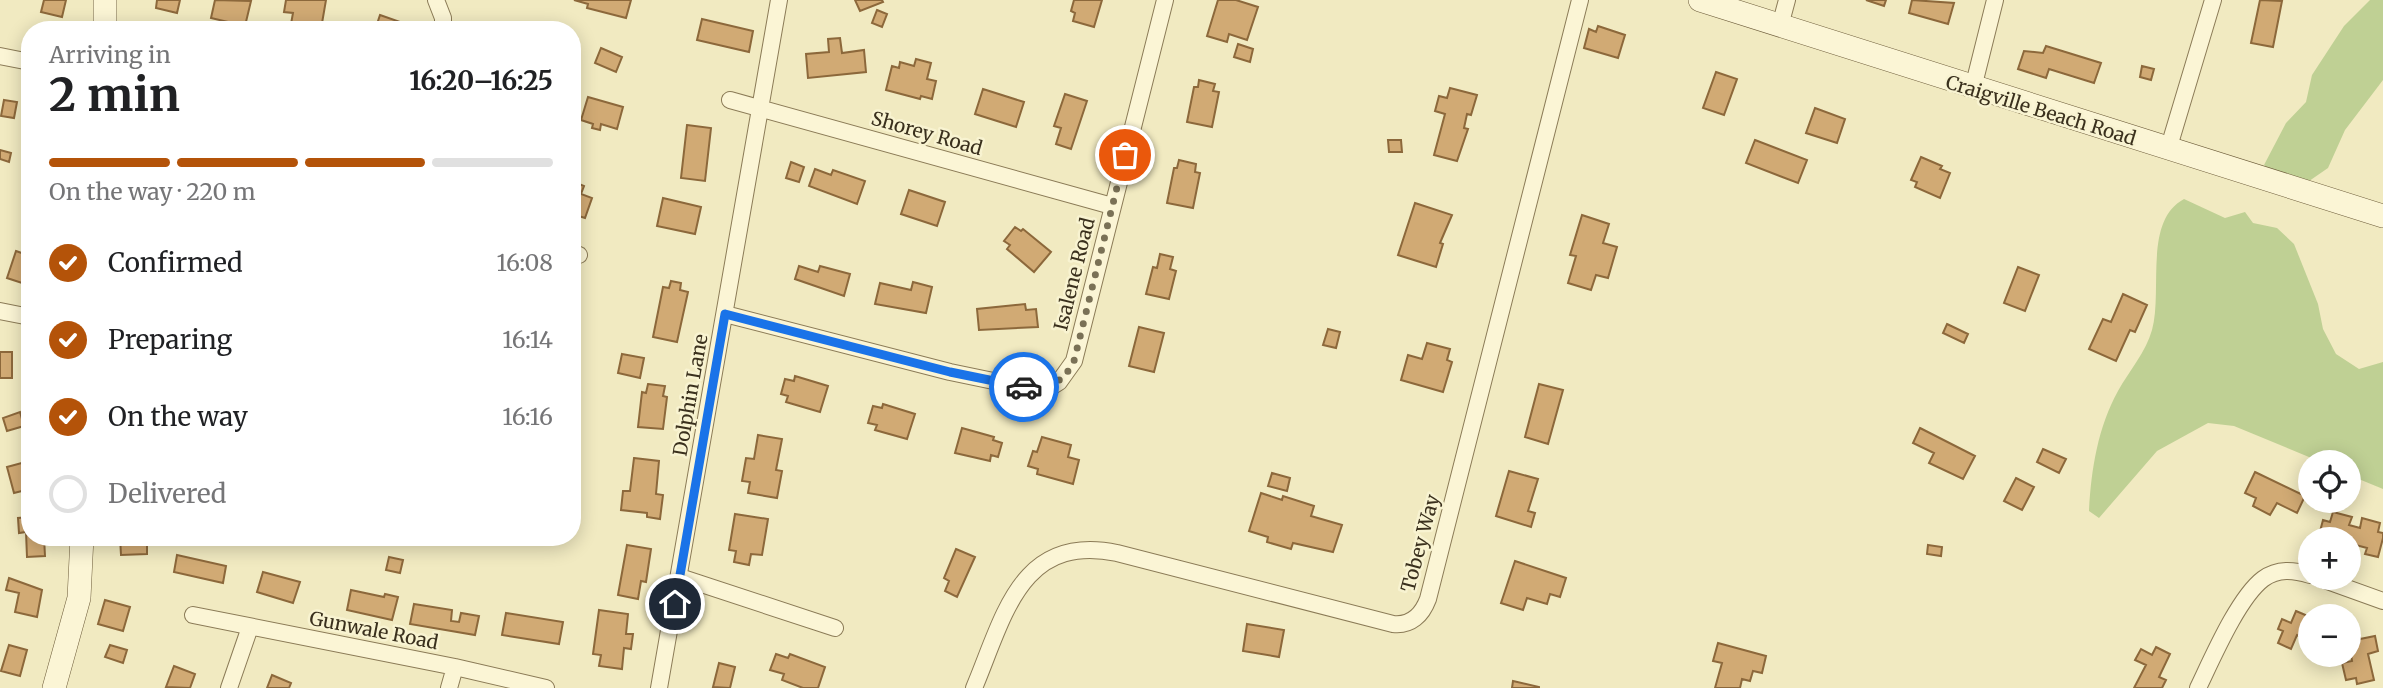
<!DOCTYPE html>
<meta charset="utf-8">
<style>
:root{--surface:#fff;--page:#f2f2f2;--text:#202124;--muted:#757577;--line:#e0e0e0;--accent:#b45309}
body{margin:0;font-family:Merriweather,serif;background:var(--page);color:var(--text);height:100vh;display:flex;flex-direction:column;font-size:26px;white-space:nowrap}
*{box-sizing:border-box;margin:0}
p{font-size:23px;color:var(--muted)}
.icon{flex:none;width:38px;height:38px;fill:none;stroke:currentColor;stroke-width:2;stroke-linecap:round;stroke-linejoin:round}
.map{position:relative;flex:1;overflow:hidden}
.panel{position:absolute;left:21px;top:21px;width:560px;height:525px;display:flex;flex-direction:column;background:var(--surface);border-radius:28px;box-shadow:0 4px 18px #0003}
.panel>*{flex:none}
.buttons{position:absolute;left:2298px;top:450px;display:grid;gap:14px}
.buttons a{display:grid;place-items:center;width:63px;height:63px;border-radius:50%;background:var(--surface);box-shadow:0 4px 18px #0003;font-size:35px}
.pin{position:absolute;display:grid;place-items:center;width:60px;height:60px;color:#fff;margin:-30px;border:4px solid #fff;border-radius:50%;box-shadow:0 2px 7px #0007}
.courier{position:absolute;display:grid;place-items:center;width:70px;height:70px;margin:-35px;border:5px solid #1a73e8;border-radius:50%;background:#fff;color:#222;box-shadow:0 2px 9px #0007}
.summary em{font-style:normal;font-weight:700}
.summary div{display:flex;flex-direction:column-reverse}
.summary{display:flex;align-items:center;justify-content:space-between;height:119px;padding:0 28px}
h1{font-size:46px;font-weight:700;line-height:52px}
.bar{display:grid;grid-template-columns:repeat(4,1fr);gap:10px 7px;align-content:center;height:84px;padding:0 28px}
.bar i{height:9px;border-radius:5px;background:var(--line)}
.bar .selected{background:var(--accent)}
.bar p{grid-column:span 4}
ol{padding:0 28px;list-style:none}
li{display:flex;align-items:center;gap:21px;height:77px}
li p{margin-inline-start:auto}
li .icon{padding:7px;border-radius:50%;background:var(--accent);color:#fff;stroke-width:4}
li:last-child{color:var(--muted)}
li i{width:38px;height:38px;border:4px solid var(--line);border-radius:50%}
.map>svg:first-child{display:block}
.green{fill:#bfd094}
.building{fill:#d1aa74;stroke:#8c683b;stroke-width:2}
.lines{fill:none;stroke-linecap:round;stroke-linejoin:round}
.street-casing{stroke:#8b7b57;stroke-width:18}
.secondary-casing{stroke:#6d5c3a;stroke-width:24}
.street{stroke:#fbf5d5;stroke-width:16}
.secondary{stroke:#fbf5d5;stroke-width:23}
.done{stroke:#7a7156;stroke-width:7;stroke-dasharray:0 12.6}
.route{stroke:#1a73e8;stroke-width:9}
.labels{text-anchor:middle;stroke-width:5;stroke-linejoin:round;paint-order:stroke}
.street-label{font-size:19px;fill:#3a301d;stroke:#f8f3d1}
</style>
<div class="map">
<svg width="2383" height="688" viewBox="0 0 2383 688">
<rect width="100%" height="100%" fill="#f1eac1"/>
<path class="green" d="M 2370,0 L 2383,0 L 2383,80 L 2345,130 L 2328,168 L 2299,188 L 2280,179 L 2264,165 L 2286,123 L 2306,102 L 2312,75 L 2344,26 Z
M 2184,199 L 2225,218 L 2245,212 L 2253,223 L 2277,228 L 2294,244 L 2318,304 L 2323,329 L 2336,354 L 2359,369 L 2383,362 L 2383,489 L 2349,475 L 2348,462 L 2321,462 L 2234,426 L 2208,423 L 2157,451 L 2099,518 L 2089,511 C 2091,470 2098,427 2118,391 C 2129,371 2146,352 2152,330 C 2163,291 2143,221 2184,199 Z"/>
<path class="building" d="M 44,0 L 66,0 L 62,17 L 41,12 Z
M 157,0 L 180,0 L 177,13 L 156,8 Z
M 215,0 L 251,1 L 245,26 L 211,18 Z
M 286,0 L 326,0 L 321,29 L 291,24 L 293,13 L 284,12 Z
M 574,0 L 631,0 L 626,18 L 587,8 L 588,4 Z
M 855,0 L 882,0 L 883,2 L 860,11 Z
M 1074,0 L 1102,0 L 1094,27 L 1073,21 L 1075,13 L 1071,11 Z
M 1218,0 L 1236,0 L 1258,7 L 1247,40 L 1229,34 L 1227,42 L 1207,36 Z
M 1866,0 L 1886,0 L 1884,6 Z
M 1912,0 L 1954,3 L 1948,24 L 1909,13 Z
M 2260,0 L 2282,1 L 2273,47 L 2251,43 Z
M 877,10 L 887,14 L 882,27 L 872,23 Z
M 380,15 L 406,24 L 404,30 L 375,30 Z
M 702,19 L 753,31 L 749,52 L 697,40 Z
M 1598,26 L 1625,35 L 1618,58 L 1584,48 L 1589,29 L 1596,32 Z
M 840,38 L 842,53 L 864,50 L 866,72 L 808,78 L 806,54 L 829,52 L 828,39 Z
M 1238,44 L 1253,49 L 1250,62 L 1234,57 Z
M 2046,46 L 2101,63 L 2094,83 L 2049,69 L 2046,78 L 2018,69 L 2024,51 L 2043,53 Z
M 601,48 L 622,57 L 616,72 L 595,63 Z
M 916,59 L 931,63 L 927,79 L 936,81 L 932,99 L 921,96 L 920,99 L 886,90 L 892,66 L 899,68 L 900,62 L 914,66 Z
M 2142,66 L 2154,69 L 2151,80 L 2140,77 Z
M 1716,72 L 1737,79 L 1724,115 L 1703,108 Z
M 1199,80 L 1215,84 L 1213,91 L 1219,92 L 1212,127 L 1187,122 L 1194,87 L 1198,87 Z
M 1450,88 L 1477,95 L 1471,115 L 1467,114 L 1464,128 L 1468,129 L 1457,161 L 1434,155 L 1445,114 L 1435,111 L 1439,96 L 1447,98 Z
M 983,89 L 1024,102 L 1016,127 L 975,114 Z
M 1065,94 L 1087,101 L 1071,149 L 1056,144 L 1061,128 L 1054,126 Z
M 588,97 L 623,107 L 617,129 L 601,124 L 600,130 L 592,128 L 593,124 L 581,120 Z
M 4,100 L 17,102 L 14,118 L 1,116 Z
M 1815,108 L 1845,119 L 1837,143 L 1806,133 Z
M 687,125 L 711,128 L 705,181 L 681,178 Z
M 1388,140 L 1401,140 L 1402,152 L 1389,152 Z
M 1755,140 L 1807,160 L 1798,183 L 1746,163 Z
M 0,150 L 11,153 L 9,162 L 0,159 Z
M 1921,157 L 1942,166 L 1940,169 L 1950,173 L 1940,198 L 1915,187 L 1917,182 L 1911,180 Z
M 1179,160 L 1196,164 L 1195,172 L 1200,173 L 1193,208 L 1167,203 L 1174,168 L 1177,168 Z
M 791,162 L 804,167 L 799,182 L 786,178 Z
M 815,169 L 831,175 L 833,170 L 865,181 L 857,204 L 809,186 Z
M 572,181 L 584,186 L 581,194 L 592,198 L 585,218 L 572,214 Z
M 909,190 L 945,202 L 937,226 L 901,214 Z
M 663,198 L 701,207 L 695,234 L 657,226 Z
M 1415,203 L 1452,215 L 1440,243 L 1443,244 L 1436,267 L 1398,255 Z
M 1582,215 L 1609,224 L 1603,243 L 1617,247 L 1608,278 L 1596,275 L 1591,290 L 1568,283 L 1576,256 L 1570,255 Z
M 1015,227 L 1021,231 L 1023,229 L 1051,252 L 1034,272 L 1007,249 L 1010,245 L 1004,241 Z
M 16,251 L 30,256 L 28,285 L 7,278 Z
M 1160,254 L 1173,257 L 1170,269 L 1176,271 L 1169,299 L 1146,294 L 1153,267 L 1157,268 Z
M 799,266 L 818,272 L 820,266 L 850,274 L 844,296 L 795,279 Z
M 2018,267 L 2039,275 L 2025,311 L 2004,303 Z
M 671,281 L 681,283 L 680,290 L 688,292 L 677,342 L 653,337 L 663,287 L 669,288 Z
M 913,282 L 932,287 L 926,313 L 875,304 L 880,283 L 911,290 Z
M 2123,294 L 2147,305 L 2135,332 L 2130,330 L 2116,361 L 2089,349 L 2103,319 L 2111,322 Z
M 1025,304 L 1026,310 L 1036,309 L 1038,327 L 979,330 L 977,309 Z
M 1947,324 L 1968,334 L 1964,343 L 1943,333 Z
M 1139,327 L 1164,333 L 1154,372 L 1129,366 Z
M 1328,329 L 1340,332 L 1336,348 L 1323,345 Z
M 1427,343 L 1450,349 L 1447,360 L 1452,362 L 1443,392 L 1401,380 L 1408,355 L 1422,359 Z
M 0,352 L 12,352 L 12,378 L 0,378 Z
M 622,354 L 644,358 L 640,378 L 618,373 Z
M 795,376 L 828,386 L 820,412 L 786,402 L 788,396 L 781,394 L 785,379 L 794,381 Z
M 648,384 L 665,386 L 663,396 L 667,397 L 663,429 L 638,427 L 642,392 L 646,393 Z
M 1539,384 L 1563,390 L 1548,444 L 1525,437 Z
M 883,404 L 915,414 L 907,439 L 875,430 L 877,425 L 868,423 L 873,406 L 882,408 Z
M 20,412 L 24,426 L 7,431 L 3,418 Z
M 962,428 L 994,437 L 993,440 L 1002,443 L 998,457 L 991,455 L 990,461 L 955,453 Z
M 1920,428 L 1975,456 L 1963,479 L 1929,463 L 1934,453 L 1913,443 Z
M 758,435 L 782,439 L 776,470 L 782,471 L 777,498 L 748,493 L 750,482 L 742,481 L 746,458 L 754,459 Z
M 1042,437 L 1071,445 L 1068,457 L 1079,460 L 1073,484 L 1037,474 L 1038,469 L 1028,466 L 1033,451 L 1037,452 Z
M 2043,449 L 2066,459 L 2059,473 L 2037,462 Z
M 634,458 L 659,461 L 656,494 L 663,495 L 660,519 L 647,517 L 647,513 L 621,510 L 623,491 L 630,491 Z
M 29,461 L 30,489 L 14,493 L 7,467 Z
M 1509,471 L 1538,479 L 1528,511 L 1535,513 L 1531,527 L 1496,516 Z
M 2255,472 L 2305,496 L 2297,513 L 2277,503 L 2270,515 L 2253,506 L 2256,498 L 2245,493 Z
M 1272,473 L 1290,478 L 1287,491 L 1268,486 Z
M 2016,478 L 2034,487 L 2022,510 L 2004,501 Z
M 1261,493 L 1282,500 L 1283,496 L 1314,506 L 1311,516 L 1342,525 L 1333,552 L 1293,543 L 1291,549 L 1267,542 L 1268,537 L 1249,531 Z
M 2333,512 L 2352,517 L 2349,525 L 2360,528 L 2362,518 L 2380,523 L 2378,532 L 2383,533 L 2383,538 L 2378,557 L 2365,554 L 2367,548 L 2348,543 L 2348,539 L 2318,539 L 2323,520 L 2330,522 Z
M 735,514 L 768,519 L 762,555 L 751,554 L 749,565 L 734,562 L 736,551 L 729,550 Z
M 30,517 L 30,537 L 44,537 L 45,556 L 27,557 L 26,532 L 19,533 L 18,518 Z
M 120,537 L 147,537 L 147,554 L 121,555 Z
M 334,537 L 348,537 L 347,543 L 333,543 Z
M 627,545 L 651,549 L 646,582 L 641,581 L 638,599 L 618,595 Z
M 1928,545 L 1942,547 L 1941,556 L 1927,554 Z
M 956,549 L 975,557 L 957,597 L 945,591 L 949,581 L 944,578 Z
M 177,555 L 226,566 L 223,583 L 174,572 Z
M 389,557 L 403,560 L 400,573 L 386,570 Z
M 1515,561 L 1566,578 L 1560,597 L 1550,594 L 1547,604 L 1527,598 L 1523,610 L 1501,603 Z
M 263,572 L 300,582 L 293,603 L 257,592 Z
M 9,578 L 42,590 L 37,617 L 15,612 L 19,593 L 6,590 Z
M 351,590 L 384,597 L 385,594 L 398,597 L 392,620 L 347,610 Z
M 105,600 L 130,607 L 123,631 L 98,624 Z
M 414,604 L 452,610 L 451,621 L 459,622 L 461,613 L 479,616 L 475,635 L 410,624 Z
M 599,610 L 628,614 L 626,634 L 633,634 L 631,649 L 624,648 L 622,669 L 599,666 L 601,655 L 593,654 Z
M 2296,611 L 2310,617 L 2310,641 L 2297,635 L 2291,649 L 2278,643 L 2283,631 L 2278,629 L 2282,619 L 2291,623 Z
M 506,613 L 563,622 L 559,644 L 502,635 Z
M 1247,624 L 1284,630 L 1279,657 L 1243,651 Z
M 2359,633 L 2360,639 L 2375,636 L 2378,651 L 2368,654 L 2374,680 L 2357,684 L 2356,678 L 2346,680 L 2342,663 L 2352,661 L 2348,635 Z
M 1718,643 L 1766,656 L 1762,673 L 1753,671 L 1750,681 L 1742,679 L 1740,688 L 1715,688 L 1722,663 L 1713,661 Z
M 9,645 L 27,650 L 20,676 L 1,671 Z
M 110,645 L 127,650 L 123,663 L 105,657 Z
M 2156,647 L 2170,654 L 2159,677 L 2166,680 L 2162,688 L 2134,688 L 2146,665 L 2135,660 L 2141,649 L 2152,655 Z
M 776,654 L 788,658 L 790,654 L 825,667 L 818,688 L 803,688 L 782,680 L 784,674 L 770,670 Z
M 719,663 L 735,667 L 730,688 L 713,687 Z
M 174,666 L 195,674 L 190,688 L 166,687 Z
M 272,675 L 291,683 L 289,688 L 267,688 Z
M 1513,681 L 1539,687 L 1539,688 L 1512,688 Z"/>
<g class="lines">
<g class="street-casing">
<path id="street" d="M 436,0 L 443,18 L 443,30
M 1780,26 L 1787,0
M 0,56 L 30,62
M 1973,88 L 1995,0
M 730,100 L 1112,206
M 2168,150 L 2213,0
M 572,253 L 579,255
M 0,311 L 30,317
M 725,314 L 950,372 L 1032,389 L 1048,389 L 1059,382 L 1074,361 L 1165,0
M 680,577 L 835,628
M 2319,578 L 2383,601
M 193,615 L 455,667 L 546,688
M 229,688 L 250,627
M 449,688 L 455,667
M 659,688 L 779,0
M 974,688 C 1004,617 1020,533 1117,553 L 1393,624 C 1411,626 1422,615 1428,599 L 1580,0
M 2198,688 C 2212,659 2238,598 2263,579 C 2278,568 2294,570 2310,575"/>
</g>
<g class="secondary-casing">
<path id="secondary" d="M 1700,0 L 2383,216
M 105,30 L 105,0
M 54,688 L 79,598 L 82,537"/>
</g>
<use href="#street" class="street"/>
<use href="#secondary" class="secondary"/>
</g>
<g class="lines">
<path class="done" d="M 1024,387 L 1048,388 L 1065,376 L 1074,361 L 1125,155"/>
<path class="route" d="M 675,604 L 725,314 L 950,372 L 1024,387"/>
</g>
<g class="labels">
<g class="street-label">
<text transform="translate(2041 110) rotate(17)" y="7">Craigville Beach Road</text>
<text transform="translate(927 133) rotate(16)" y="7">Shorey Road</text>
<text transform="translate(1074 274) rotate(-76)" y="7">Isalene Road</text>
<text transform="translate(690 395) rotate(-80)" y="7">Dolphin Lane</text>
<text transform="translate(1420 543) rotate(-75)" y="7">Tobey Way</text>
<text transform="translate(374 630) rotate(11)" y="7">Gunwale Road</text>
</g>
</g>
</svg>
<div class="buttons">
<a><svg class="icon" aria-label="locate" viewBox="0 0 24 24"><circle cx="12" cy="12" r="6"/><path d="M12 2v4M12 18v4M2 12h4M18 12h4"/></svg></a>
<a>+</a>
<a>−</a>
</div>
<div class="pin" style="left:1125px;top:155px;background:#ea580c"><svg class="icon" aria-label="bag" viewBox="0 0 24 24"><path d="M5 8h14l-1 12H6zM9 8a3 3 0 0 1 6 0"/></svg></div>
<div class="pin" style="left:675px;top:604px;background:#1f2937"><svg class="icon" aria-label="home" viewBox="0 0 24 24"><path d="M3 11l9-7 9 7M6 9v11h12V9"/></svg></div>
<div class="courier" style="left:1024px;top:387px"><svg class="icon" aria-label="car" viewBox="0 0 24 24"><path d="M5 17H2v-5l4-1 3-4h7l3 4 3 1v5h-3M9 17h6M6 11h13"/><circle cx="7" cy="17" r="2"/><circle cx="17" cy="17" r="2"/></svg></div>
<section class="panel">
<div class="summary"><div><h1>2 min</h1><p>Arriving in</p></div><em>16:20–16:25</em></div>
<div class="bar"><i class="selected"></i><i class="selected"></i><i class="selected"></i><i></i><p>On the way · 220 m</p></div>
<ol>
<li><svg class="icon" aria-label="check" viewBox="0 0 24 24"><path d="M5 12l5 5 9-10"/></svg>Confirmed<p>16:08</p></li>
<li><svg class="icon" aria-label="check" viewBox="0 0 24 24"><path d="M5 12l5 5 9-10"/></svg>Preparing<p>16:14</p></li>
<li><svg class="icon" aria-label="check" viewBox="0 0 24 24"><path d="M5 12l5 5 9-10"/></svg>On the way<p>16:16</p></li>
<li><i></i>Delivered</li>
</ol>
</section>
</div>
